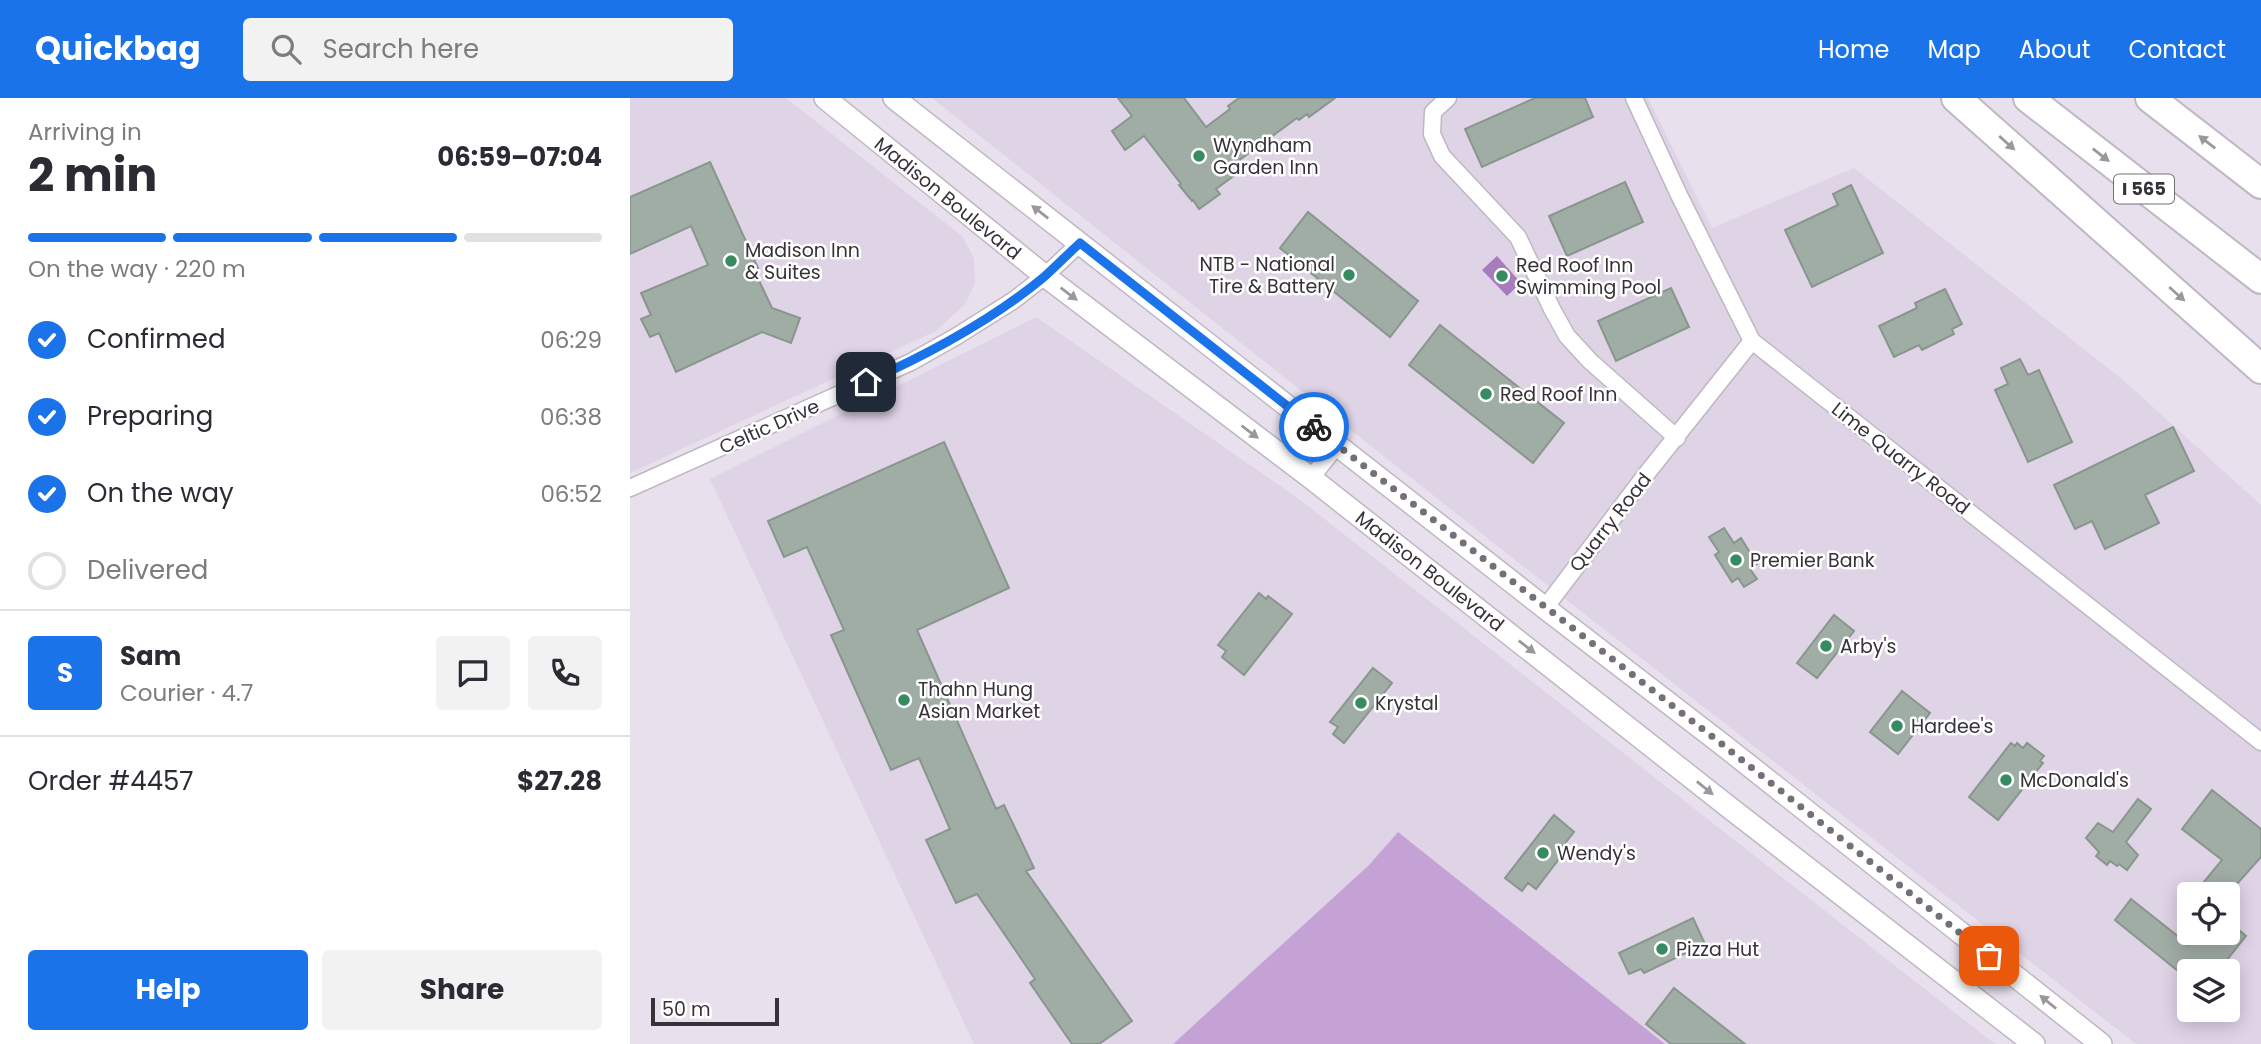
<!DOCTYPE html>
<meta charset="utf-8">
<style>
:root{--surface:#fff;--page:#f2f2f3;--text:#2b2b33;--muted:#7c7c81;--line:#e1e1e2;--accent:#1a73e8}
body{margin:0;font-family:Poppins,sans-serif;background:var(--page);color:var(--text);height:100vh;display:flex;flex-direction:column;font-size:26px;white-space:nowrap}
*{box-sizing:border-box;margin:0}
p{font-size:23px;color:var(--muted)}
.icon{flex:none;width:38px;height:38px;fill:none;stroke:currentColor;stroke-width:2;stroke-linecap:round;stroke-linejoin:round}
.map{position:relative;flex:1;overflow:hidden}
.side{display:flex;flex-direction:column;background:var(--surface);width:630px}
.side>*{flex:none}
.buttons{position:absolute;left:1547px;top:784px;display:grid;gap:14px}
.buttons a{display:grid;place-items:center;width:63px;height:63px;border-radius:7px;background:var(--surface);box-shadow:0 4px 18px #0003;font-size:35px}
.scale{position:absolute;left:21px;bottom:18px;width:128px;box-sizing:border-box;padding-left:7px;border:4px solid #363238;border-top:0;font-size:19px;line-height:24px;white-space:nowrap;color:#363238;-webkit-text-stroke:5px #fff;paint-order:stroke}
.pin{position:absolute;display:grid;place-items:center;width:60px;height:60px;color:#fff;margin:-30px;border-radius:14px;box-shadow:0 4px 10px #0006}
.courier{position:absolute;display:grid;place-items:center;width:70px;height:70px;margin:-35px;border:5px solid #1a73e8;border-radius:50%;background:#fff;color:#222;box-shadow:0 2px 9px #0007}
.head em{font-style:normal;font-weight:700}
.head div{display:flex;flex-direction:column-reverse}
.head{display:flex;align-items:center;justify-content:space-between;height:119px;padding:0 28px}
h1{font-size:46px;font-weight:700;line-height:52px}
.bar{display:grid;grid-template-columns:repeat(4,1fr);gap:10px 7px;align-content:center;height:84px;padding:0 28px}
.bar i{height:9px;border-radius:5px;background:var(--line)}
.bar .active{background:var(--accent)}
.bar p{grid-column:span 4}
.line{display:flex;align-items:center;gap:18px;padding:0 28px;border-top:2px solid var(--line)}
.line div{flex:1}
.round{display:grid;place-items:center;flex:none;width:74px;height:74px;border-radius:7px;background:var(--page)}
ol{padding:0 28px;list-style:none}
li{display:flex;align-items:center;gap:21px;height:77px}
li p{margin-inline-start:auto}
li .icon{padding:7px;border-radius:50%;background:var(--accent);color:#fff;stroke-width:4}
li:last-child{color:var(--muted)}
li i{width:38px;height:38px;border:4px solid var(--line);border-radius:50%}
.action{display:flex;gap:14px;margin-top:auto;padding:14px 28px}
.action a{flex:1;height:80px;border-radius:7px;background:var(--accent);color:#fff;font-size:28px;font-weight:700;line-height:80px;text-align:center}
.action a+a{background:var(--page);color:var(--text)}
header{display:flex;align-items:center;gap:42px;box-sizing:border-box;height:98px;padding:0 35px;background:var(--accent);color:#fff}
header strong{font-size:33px}
nav{display:flex;gap:38px;margin-inline-start:auto;font-size:24px}
.search{width:490px;height:63px;background:var(--page);display:flex;align-items:center;gap:18px;box-sizing:border-box;padding:0 24px;border-radius:7px;color:var(--muted);font-size:26px}
main{display:flex;flex:1;min-height:0}
.map>svg:first-child{display:block}
.built{fill:#dfd3e6;fill-rule:evenodd}
.green{fill:#c4a2d6}
.water{fill:#a77cbd}
.building{fill:#a0ada5;stroke:#88968d;stroke-width:2}
.lines{fill:none;stroke-linecap:round;stroke-linejoin:round}
.minor-casing{stroke:#bfb7c4;stroke-width:19}
.secondary-casing{stroke:#bfb7c4;stroke-width:24}
.motorway-casing{stroke:#bfb7c4;stroke-width:32}
.minor{stroke:#fff;stroke-width:16}
.secondary{stroke:#fff;stroke-width:21}
.motorway{stroke:#fff;stroke-width:28}
.oneway{fill:#9a989c}
.done{stroke:#756f77;stroke-width:7;stroke-dasharray:0 12.6}
.route{stroke:#1a73e8;stroke-width:9}
.poi-dot{fill:#368c60;stroke:#fff;stroke-width:2.5}
.labels{text-anchor:middle;stroke-width:5;stroke-linejoin:round;paint-order:stroke}
.shield{fill:#fff;stroke:#727074;stroke-width:2}
.shield-label{font-size:18px;font-weight:bold;fill:#363238}
.poi-label{font-size:19px;fill:#363238;stroke:#fff;text-anchor:start}
.street-label{font-size:19px;fill:#363238;stroke:#fff}
</style>
<header>
<strong>Quickbag</strong>
<div class="search"><svg class="icon" aria-label="search" viewBox="0 0 24 24"><circle cx="10" cy="10" r="6"/><path d="M15 15l6 6"/></svg>Search here</div>
<nav><a>Home</a><a>Map</a><a>About</a><a>Contact</a></nav>
</header>
<main>
<section class="side">
<div class="head"><div><h1>2 min</h1><p>Arriving in</p></div><em>06:59–07:04</em></div>
<div class="bar"><i class="active"></i><i class="active"></i><i class="active"></i><i></i><p>On the way · 220 m</p></div>
<ol>
<li><svg class="icon" aria-label="check" viewBox="0 0 24 24"><path d="M5 12l5 5 9-10"/></svg>Confirmed<p>06:29</p></li>
<li><svg class="icon" aria-label="check" viewBox="0 0 24 24"><path d="M5 12l5 5 9-10"/></svg>Preparing<p>06:38</p></li>
<li><svg class="icon" aria-label="check" viewBox="0 0 24 24"><path d="M5 12l5 5 9-10"/></svg>On the way<p>06:52</p></li>
<li><i></i>Delivered</li>
</ol>
<div class="line" style="height:126px"><b class="round" style="background:var(--accent);color:#fff">S</b><div><b>Sam</b><p>Courier · 4.7</p></div><a class="round"><svg class="icon" aria-label="chat" viewBox="0 0 24 24"><path d="M4 5h16v11H9l-5 4z"/></svg></a><a class="round"><svg class="icon" aria-label="phone" viewBox="0 0 24 24"><path d="M5 4h4l2 5-3 2q2 4 5 5l2-3 5 2v4C11 20 4 13 5 4z"/></svg></a></div>
<div class="line" style="height:91px"><div>Order #4457</div><b>$27.28</b></div>
<div class="action"><a>Help</a><a>Share</a></div>
</section>
<div class="map">
<svg width="1631" height="946" viewBox="0 0 1631 946">
<rect width="100%" height="100%" fill="#e9e0ed"/>
<path class="built" d="M 0,0 L 156,0 L 333,139 L 344,161 L 345,185 L 336,205 L 306,233 L 0,375 Z
M 302,0 L 1018,0 L 1082,130 L 1224,70 L 1493,282 L 1631,407 L 1631,946 L 1506,946 L 866,447 ZM 1559,796 L 1598,796 L 1598,835 L 1559,835 ZM 1559,873 L 1598,873 L 1598,912 L 1559,912 Z
M 406,219 L 669,401 L 1365,946 L 1035,946 L 768,734 L 739,767 L 543,946 L 344,946 L 80,381 Z"/>
<path class="green" d="M 768,734 L 1035,946 L 543,946 L 739,767 Z"/>
<path class="water" d="M 867,158 L 891,185 L 877,198 L 852,172 Z"/>
<path class="building" d="M 488,0 L 554,0 L 576,29 L 600,11 L 598,8 L 609,0 L 705,0 L 679,19 L 677,16 L 669,22 L 667,20 L 600,69 L 605,77 L 586,91 L 590,96 L 569,111 L 563,102 L 562,103 L 549,87 L 551,86 L 514,38 L 495,52 L 482,33 L 502,18 Z
M 905,0 L 955,0 L 963,19 L 852,69 L 835,31 Z
M 80,64 L 128,170 L 124,172 L 142,210 L 170,220 L 161,245 L 132,234 L 46,274 L 29,235 L 20,239 L 11,221 L 21,217 L 11,195 L 78,167 L 61,128 L 0,156 L 0,99 Z
M 995,84 L 1013,124 L 937,158 L 919,118 Z
M 1221,87 L 1253,155 L 1182,189 L 1155,132 L 1208,107 L 1203,96 Z
M 678,114 L 788,203 L 760,239 L 650,150 Z
M 1041,190 L 1059,229 L 986,263 L 968,223 Z
M 1315,191 L 1332,226 L 1322,231 L 1324,236 L 1292,252 L 1289,247 L 1264,259 L 1249,228 L 1287,210 L 1285,205 Z
M 810,227 L 934,325 L 903,365 L 779,267 Z
M 1390,261 L 1398,277 L 1409,272 L 1442,344 L 1398,364 L 1365,292 L 1378,286 L 1371,270 Z
M 1543,329 L 1564,373 L 1515,397 L 1529,425 L 1475,451 L 1462,423 L 1445,431 L 1424,387 Z
M 314,344 L 379,490 L 287,532 L 366,711 L 374,707 L 404,770 L 396,773 L 502,923 L 469,946 L 442,946 L 400,885 L 405,881 L 347,796 L 326,805 L 296,742 L 320,731 L 289,660 L 261,672 L 201,537 L 214,532 L 177,449 L 154,459 L 138,423 Z
M 1094,430 L 1104,445 L 1111,440 L 1127,466 L 1120,471 L 1127,481 L 1114,489 L 1108,480 L 1102,484 L 1085,457 L 1089,454 L 1079,439 Z
M 629,495 L 636,501 L 638,498 L 662,516 L 614,577 L 592,559 L 596,553 L 588,547 Z
M 1204,517 L 1224,533 L 1187,580 L 1167,565 Z
M 743,570 L 762,585 L 714,645 L 703,636 L 708,629 L 700,624 Z
M 1272,593 L 1300,615 L 1268,656 L 1240,634 Z
M 1381,645 L 1385,648 L 1387,645 L 1393,650 L 1397,645 L 1414,658 L 1410,663 L 1413,665 L 1368,722 L 1339,699 Z
M 1582,692 L 1631,731 L 1631,759 L 1598,796 L 1564,796 L 1592,762 L 1552,731 Z
M 1508,701 L 1521,711 L 1496,744 L 1508,757 L 1497,772 L 1489,766 L 1487,768 L 1480,763 L 1477,767 L 1466,758 L 1469,754 L 1456,740 L 1468,725 L 1483,734 Z
M 924,717 L 944,734 L 929,753 L 932,757 L 906,791 L 898,785 L 892,793 L 875,780 Z
M 1501,801 L 1559,847 L 1569,835 L 1598,835 L 1598,823 L 1616,838 L 1588,873 L 1559,873 L 1559,882 L 1485,822 Z
M 1063,820 L 1075,846 L 1014,875 L 1011,871 L 999,876 L 989,855 Z
M 1044,890 L 1115,946 L 1041,946 L 1016,926 Z"/>
<g class="lines">
<g class="minor-casing">
<path id="minor" d="M 818,0 L 803,14 L 802,36 L 812,58 L 888,139 L 922,211 L 937,238 L 960,263 L 1047,340
M 1004,0 L 1049,97 L 1122,243 L 1631,644
M 681,380 L 707,347
M 0,390 L 281,264 L 327,238 L 384,202 L 415,178 L 450,145
M 915,510 L 1014,379 L 1122,243"/>
</g>
<g class="secondary-casing">
<path id="secondary" d="M 195,0 L 415,178 L 681,380 L 1100,710 L 1404,946
M 264,0 L 915,510 L 1093,647 L 1471,946"/>
</g>
<g class="motorway-casing">
<path id="motorway" d="M 1326,0 L 1631,271
M 1398,0 L 1631,181
M 1520,0 L 1631,86"/>
</g>
<use href="#minor" class="minor"/>
<use href="#secondary" class="secondary"/>
<use href="#motorway" class="motorway"/>
</g>
<defs><path id="oneway-solid" d="M-6-.8H1V-3.2L6.5 0L1 3.2V.8H-6Z" transform="scale(1.75)"/></defs>
<g class="oneway">
<use href="#oneway-solid" transform="translate(1577 44) rotate(-142)"/>
<use href="#oneway-solid" transform="translate(1377 45) rotate(42)"/>
<use href="#oneway-solid" transform="translate(1471 57) rotate(38)"/>
<use href="#oneway-solid" transform="translate(410 114) rotate(-142)"/>
<use href="#oneway-solid" transform="translate(439 196) rotate(37)"/>
<use href="#oneway-solid" transform="translate(1547 196) rotate(42)"/>
<use href="#oneway-solid" transform="translate(620 334) rotate(37)"/>
<use href="#oneway-solid" transform="translate(897 549) rotate(38)"/>
<use href="#oneway-solid" transform="translate(1075 690) rotate(39)"/>
<use href="#oneway-solid" transform="translate(1418 904) rotate(-141)"/>
</g>
<g class="lines">
<path class="done" d="M 684,329 L 1093,647 L 1359,858"/>
<path class="route" d="M 236,284 C 299,256 361,223 414,179 C 426,168 438,156 450,145 L 684,329"/>
</g>
<g class="poi-dot">
<circle cx="569" cy="58" r="7"/>
<circle cx="101" cy="163" r="7"/>
<circle cx="719" cy="177" r="7"/>
<circle cx="872" cy="178" r="7"/>
<circle cx="856" cy="296" r="7"/>
<circle cx="1106" cy="462" r="7"/>
<circle cx="1196" cy="548" r="7"/>
<circle cx="274" cy="602" r="7"/>
<circle cx="731" cy="605" r="7"/>
<circle cx="1267" cy="628" r="7"/>
<circle cx="1376" cy="682" r="7"/>
<circle cx="913" cy="755" r="7"/>
<circle cx="1032" cy="851" r="7"/>
</g>
<g class="labels">
<rect class="shield" x="1484" y="76.5" width="60" height="29" rx="5"/>
<g class="shield-label">
<text x="1514" y="97">I 565</text>
</g>
<g class="poi-label">
<text x="583" y="54">Wyndham<tspan x="583" dy="22">Garden Inn</tspan></text>
<text x="115" y="159">Madison Inn<tspan x="115" dy="22">&amp; Suites</tspan></text>
<text x="705" y="173" text-anchor="end">NTB - National<tspan x="705" dy="22">Tire &amp; Battery</tspan></text>
<text x="886" y="174">Red Roof Inn<tspan x="886" dy="22">Swimming Pool</tspan></text>
<text x="870" y="303">Red Roof Inn</text>
<text x="1120" y="469">Premier Bank</text>
<text x="1210" y="555">Arby's</text>
<text x="288" y="598">Thahn Hung<tspan x="288" dy="22">Asian Market</tspan></text>
<text x="745" y="612">Krystal</text>
<text x="1281" y="635">Hardee's</text>
<text x="1390" y="689">McDonald's</text>
<text x="927" y="762">Wendy's</text>
<text x="1046" y="858">Pizza Hut</text>
</g>
<g class="street-label">
<text transform="translate(318 100) rotate(39)" y="7">Madison Boulevard</text>
<text transform="translate(139 328) rotate(-24)" y="7">Celtic Drive</text>
<text transform="translate(1271 360) rotate(38)" y="7">Lime Quarry Road</text>
<text transform="translate(980 424) rotate(-52)" y="7">Quarry Road</text>
<text transform="translate(800 473) rotate(38)" y="7">Madison Boulevard</text>
</g>
</g>
</svg>
<div class="buttons">
<a><svg class="icon" aria-label="locate" viewBox="0 0 24 24"><circle cx="12" cy="12" r="6"/><path d="M12 2v4M12 18v4M2 12h4M18 12h4"/></svg></a>
<a><svg class="icon" aria-label="layers" viewBox="0 0 24 24"><path d="M12 4l9 5-9 5-9-5zM3 14l9 5 9-5"/></svg></a>
</div>
<div class="scale">50 m</div>
<div class="pin" style="left:1359px;top:858px;background:#ea580c"><svg class="icon" aria-label="bag" viewBox="0 0 24 24"><path d="M5 8h14l-1 12H6zM9 8a3 3 0 0 1 6 0"/></svg></div>
<div class="pin" style="left:236px;top:284px;background:#1f2937"><svg class="icon" aria-label="home" viewBox="0 0 24 24"><path d="M3 11l9-7 9 7M6 9v11h12V9"/></svg></div>
<div class="courier" style="left:684px;top:329px"><svg class="icon" aria-label="bike" viewBox="0 0 24 24"><circle cx="6" cy="16" r="4"/><circle cx="18" cy="16" r="4"/><path d="M6 16l4-8h5l3 8M10 8l3 8H6M13 5h3"/></svg></div>
</div>
</main>
